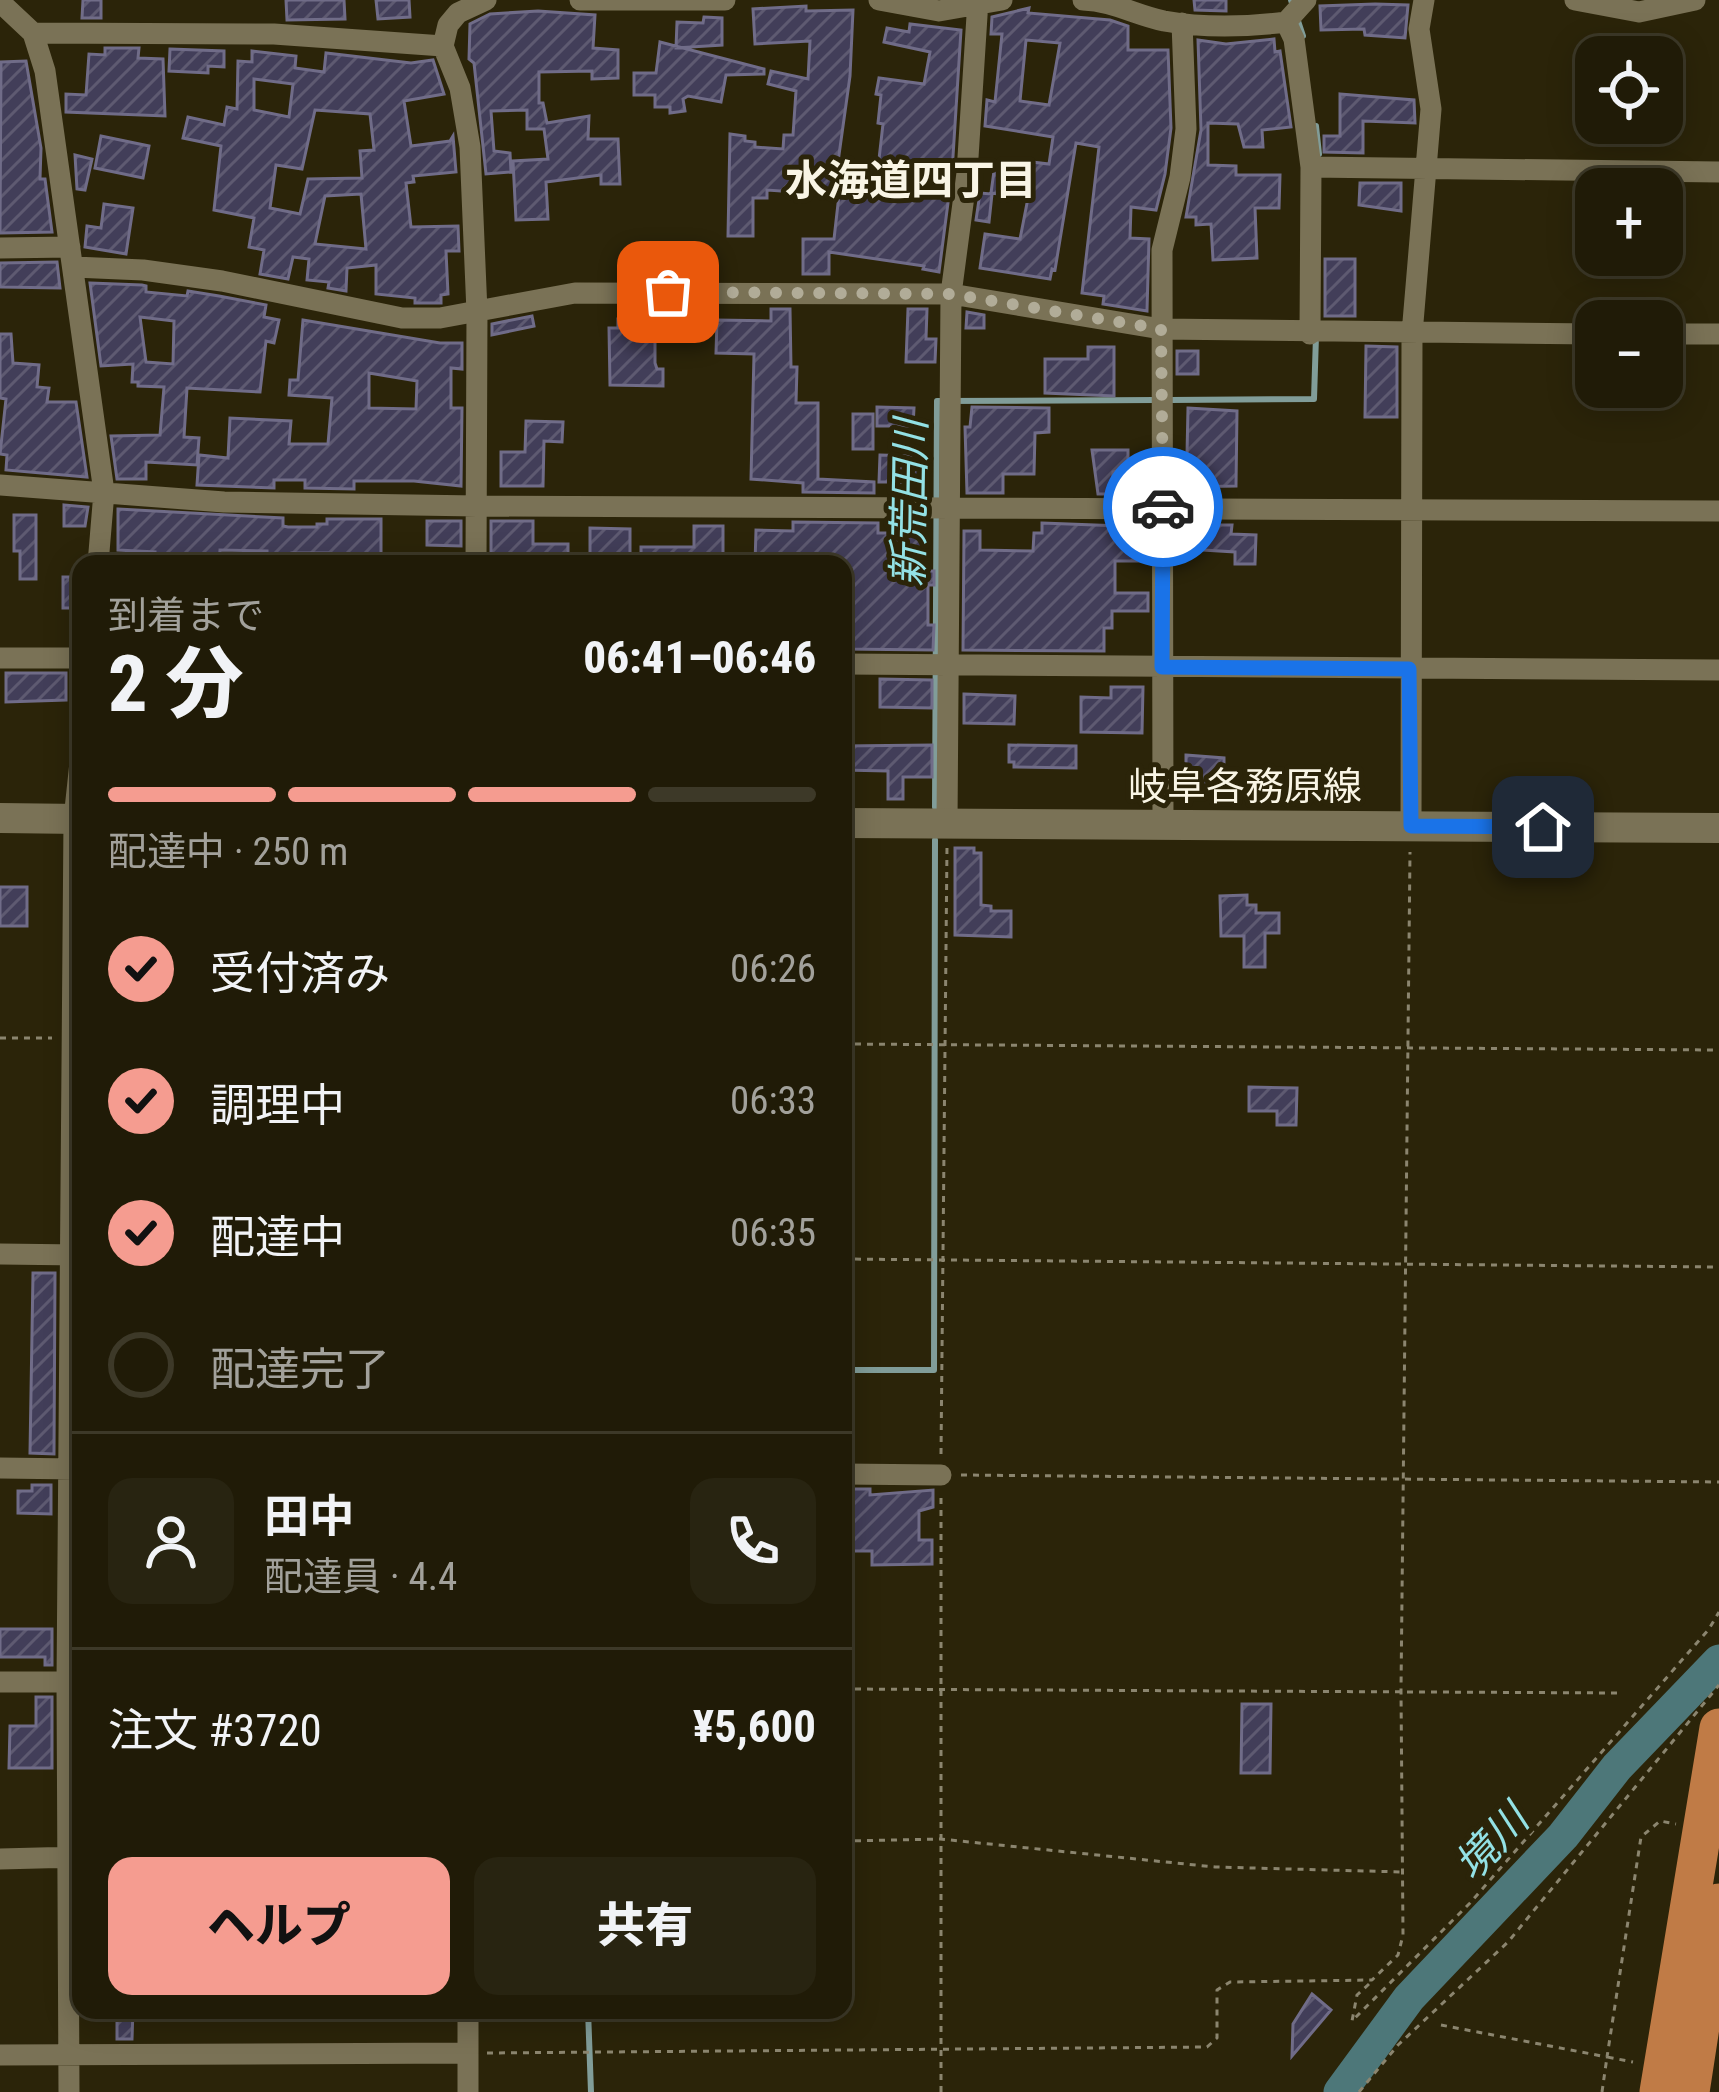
<!DOCTYPE html>
<html lang="ja">
<meta charset="utf-8">
<style>
:root{--surface:#201b07;--page:#282411;--text:#f1f3f6;--muted:#a2a19b;--line:#3d3928;--accent:#f59c90}
body{margin:0;font-family:"Roboto Condensed","Noto Sans JP",sans-serif;background:var(--page);color:var(--text);height:100vh;display:flex;flex-direction:column;font-size:45px;white-space:nowrap}
*{box-sizing:border-box;margin:0}
p{font-size:39px;color:var(--muted)}
.icon{flex:none;width:66px;height:66px;fill:none;stroke:currentColor;stroke-width:2;stroke-linecap:round;stroke-linejoin:round}
.map{position:relative;flex:1;overflow:hidden}
.details{position:absolute;left:72px;top:555px;width:780px;height:1464px;display:flex;flex-direction:column;background:var(--surface);border-radius:24px;box-shadow:0 6px 30px #0003,0 0 0 3px var(--line)}
.details>*{flex:none}
.controls{position:absolute;left:1575px;top:36px;display:grid;gap:24px}
.controls a{display:grid;place-items:center;width:108px;height:108px;border-radius:24px;background:var(--surface);box-shadow:0 6px 30px #0003,0 0 0 3px var(--line);font-size:60px}
.pin{position:absolute;display:grid;place-items:center;width:102px;height:102px;color:#fff;margin:-51px;border-radius:24px;box-shadow:0 6px 18px #0006}
.courier{position:absolute;display:grid;place-items:center;width:120px;height:120px;margin:-60px;border:9px solid #1a73e8;border-radius:50%;background:#fff;color:#222;box-shadow:0 3px 15px #0007}
.head em{font-style:normal;font-weight:800}
.head div{display:flex;flex-direction:column-reverse}
.head{display:flex;align-items:center;justify-content:space-between;height:204px;padding:0 36px}
h1{font-size:78px;font-weight:800;line-height:90px}
.bar{display:grid;grid-template-columns:repeat(4,1fr);gap:18px 12px;align-content:center;height:144px;padding:0 36px}
.bar i{height:15px;border-radius:9px;background:var(--line)}
.bar .on{background:var(--accent)}
.bar p{grid-column:span 4}
.line{display:flex;align-items:center;gap:30px;padding:0 36px;border-top:3px solid var(--line)}
.line div{flex:1}
.round{display:grid;place-items:center;flex:none;width:126px;height:126px;border-radius:24px;background:var(--page)}
ol{padding:0 36px;list-style:none}
li{display:flex;align-items:center;gap:36px;height:132px}
li p{margin-inline-start:auto}
li .icon{padding:12px;border-radius:50%;background:var(--accent);color:#111;stroke-width:4}
li:last-child{color:var(--muted)}
li i{width:66px;height:66px;border:6px solid var(--line);border-radius:50%}
.button{display:flex;gap:24px;margin-top:auto;padding:24px 36px}
.button a{flex:1;height:138px;border-radius:24px;background:var(--accent);color:#111;font-size:48px;font-weight:800;line-height:138px;text-align:center}
.button a+a{background:var(--page);color:var(--text)}
.map>svg:first-child{display:block}
.lines{fill:none;stroke-linecap:round;stroke-linejoin:round}
.stream{stroke:#819d99;stroke-width:6}
.river{stroke:#4d7779;stroke-width:33}
.building{fill:url(#building-hatch);stroke:#706c88;stroke-width:3;fill-rule:evenodd}
.path{stroke:#8b856f;stroke-width:3;stroke-dasharray:6 6;stroke-linecap:butt}
.minor{stroke:#7a7256;stroke-width:21}
.secondary{stroke:#7a7256;stroke-width:30}
.motorway{stroke:#c07b46;stroke-width:39}
.done{stroke:#b1ac98;stroke-width:12;stroke-dasharray:0 21.6}
.route{stroke:#1a73e8;stroke-width:15}
.labels{text-anchor:middle;stroke-width:10;stroke-linejoin:round;paint-order:stroke}
.street-label{font-size:39px;fill:#f9f5e5;stroke:#2b2409}
.neighbourhood-label{font-size:42px;font-weight:bold;fill:#f9f5e5;stroke:#2b2409}
.water-label{font-size:42px;font-style:italic;fill:#93e1e5;stroke:#2b2409}
</style>
<div class="map">
<svg width="1719" height="2092" viewBox="0 0 1719 2092">
<defs>
<pattern id="building-hatch" width="6" height="6" patternUnits="userSpaceOnUse" patternTransform="scale(3)"><rect width="6" height="6" fill="#423e59"/><path d="M-1 1l2-2M0 6l6-6M5 7l2-2" fill="none" stroke="#5e5a71"/></pattern>
</defs>
<rect width="100%" height="100%" fill="#2b2409"/>
<g class="lines">
<path class="stream" d="M 1291,0 L 1303,36
M 1316,126 L 1319,154
M 1170,400 L 1314,399 L 1316,336
M 935,807 L 937,401 L 1156,400
M 843,1370 L 934,1370 L 935,840
M 588,2010 L 591,2092"/>
<path class="river" d="M 1340,2092 L 1409,1998 L 1563,1836 L 1617,1767 L 1719,1661"/>
</g>
<path class="building" d="M 83,0 L 101,0 L 101,18 L 82,18 Z
M 286,0 L 344,0 L 345,19 L 287,20 Z
M 376,0 L 409,0 L 410,17 L 378,19 Z
M 1194,0 L 1226,0 L 1226,11 L 1195,10 Z
M 1375,4 L 1408,5 L 1405,38 L 1365,35 L 1364,29 L 1321,30 L 1320,6 Z
M 806,6 L 806,11 L 853,10 L 850,76 L 838,162 L 878,168 L 883,124 L 878,123 L 881,95 L 876,94 L 879,78 L 924,84 L 930,52 L 884,42 L 887,28 L 909,32 L 910,24 L 961,30 L 952,172 L 939,272 L 923,269 L 924,266 L 829,252 L 829,274 L 803,274 L 803,239 L 834,239 L 839,195 L 767,190 L 767,198 L 753,198 L 753,236 L 728,236 L 730,134 L 745,136 L 745,141 L 755,142 L 755,147 L 783,149 L 784,135 L 793,135 L 796,91 L 768,84 L 771,71 L 808,79 L 810,41 L 755,44 L 753,9 Z
M 1029,8 L 1028,13 L 1110,20 L 1128,26 L 1128,50 L 1168,50 L 1171,128 L 1165,174 L 1156,210 L 1131,207 L 1130,238 L 1149,239 L 1147,311 L 1103,304 L 1104,296 L 1082,293 L 1099,147 L 1076,143 L 1055,270 L 1052,269 L 1050,279 L 980,268 L 985,234 L 1020,239 L 1028,198 L 991,193 L 995,164 L 1014,167 L 1015,160 L 1049,164 L 1053,137 L 985,126 L 987,100 L 995,102 L 1002,34 L 991,34 L 992,17 ZM 1026,40 L 1060,43 L 1049,105 L 1020,101 Z
M 538,11 L 595,15 L 593,48 L 618,50 L 618,78 L 592,79 L 592,71 L 539,72 L 539,103 L 543,103 L 547,123 L 589,116 L 588,139 L 618,139 L 620,184 L 601,184 L 601,175 L 546,182 L 548,219 L 516,220 L 513,161 L 548,159 L 544,129 L 527,129 L 527,110 L 491,111 L 494,151 L 510,153 L 511,172 L 486,174 L 474,63 L 469,59 L 470,24 L 490,14 Z
M 704,17 L 722,18 L 722,45 L 676,48 L 677,22 L 703,23 Z
M 1274,39 L 1275,52 L 1280,51 L 1291,127 L 1262,130 L 1263,147 L 1244,147 L 1238,124 L 1208,123 L 1208,165 L 1236,166 L 1236,175 L 1280,175 L 1279,208 L 1255,208 L 1257,258 L 1213,260 L 1211,224 L 1196,225 L 1196,217 L 1186,217 L 1201,130 L 1198,40 L 1226,44 Z
M 660,42 L 764,69 L 764,74 L 726,75 L 721,102 L 688,96 L 683,99 L 685,111 L 670,113 L 670,107 L 655,107 L 655,95 L 634,95 L 634,73 L 656,73 Z
M 105,48 L 139,48 L 138,58 L 163,59 L 165,116 L 66,112 L 66,94 L 86,95 L 89,54 L 105,55 Z
M 170,49 L 224,51 L 224,67 L 208,66 L 208,73 L 169,71 Z
M 252,51 L 296,56 L 295,68 L 324,72 L 326,53 L 411,63 L 433,60 L 444,94 L 404,101 L 411,146 L 450,141 L 453,136 L 456,172 L 413,176 L 414,182 L 406,183 L 411,227 L 458,226 L 459,251 L 446,251 L 448,294 L 441,295 L 441,303 L 415,303 L 415,298 L 376,294 L 376,265 L 347,268 L 346,291 L 328,288 L 329,282 L 307,280 L 309,259 L 293,257 L 288,279 L 260,274 L 264,250 L 249,247 L 254,218 L 214,210 L 221,146 L 183,138 L 188,117 L 224,125 L 227,107 L 237,109 L 238,61 L 252,62 ZM 254,79 L 293,84 L 289,117 L 254,110 ZM 315,110 L 370,114 L 374,150 L 360,151 L 362,178 L 308,179 L 300,214 L 270,208 L 276,165 L 302,169 ZM 361,194 L 366,249 L 315,244 L 325,196 Z
M 26,61 L 41,148 L 40,179 L 45,179 L 52,232 L 0,233 L 1,62 Z
M 1340,94 L 1414,100 L 1415,123 L 1363,121 L 1363,153 L 1324,152 L 1324,136 L 1340,136 Z
M 101,136 L 149,146 L 143,178 L 95,168 Z
M 75,155 L 92,159 L 85,190 L 77,189 Z
M 1360,183 L 1401,183 L 1401,211 L 1359,205 Z
M 980,193 L 992,194 L 989,222 L 976,220 Z
M 104,204 L 133,208 L 126,254 L 85,247 L 87,226 L 101,228 Z
M 1325,259 L 1355,259 L 1355,316 L 1325,316 Z
M 57,262 L 60,288 L 0,287 L 0,263 Z
M 90,283 L 142,285 L 146,286 L 146,292 L 187,296 L 188,291 L 219,296 L 266,305 L 264,317 L 279,320 L 274,343 L 266,341 L 260,392 L 187,388 L 184,437 L 199,438 L 197,465 L 146,462 L 146,479 L 117,479 L 111,436 L 160,435 L 164,387 L 138,386 L 138,382 L 132,382 L 133,364 L 101,366 ZM 140,317 L 174,321 L 173,364 L 146,362 Z
M 771,309 L 790,309 L 791,367 L 797,367 L 796,403 L 818,403 L 818,479 L 874,482 L 874,493 L 803,492 L 803,483 L 751,479 L 754,354 L 716,353 L 717,320 L 771,321 Z
M 908,309 L 927,309 L 926,339 L 936,339 L 935,362 L 906,362 Z
M 967,312 L 984,315 L 984,328 L 966,328 Z
M 532,316 L 534,326 L 492,335 L 492,324 Z
M 618,319 L 651,319 L 651,329 L 655,329 L 655,363 L 657,369 L 663,369 L 663,386 L 610,385 L 609,328 L 618,328 Z
M 303,320 L 440,343 L 462,343 L 462,369 L 451,368 L 451,408 L 462,408 L 461,486 L 414,481 L 354,481 L 354,489 L 305,488 L 305,480 L 274,480 L 274,488 L 197,485 L 199,455 L 228,458 L 230,418 L 291,421 L 289,444 L 328,444 L 332,398 L 289,395 L 290,380 L 298,380 ZM 369,373 L 417,381 L 416,409 L 369,408 Z
M 0,334 L 11,334 L 13,363 L 39,365 L 37,387 L 49,388 L 47,402 L 76,402 L 87,477 L 6,470 L 7,455 L 0,454 L 6,399 L 0,398 Z
M 1366,346 L 1397,347 L 1397,417 L 1365,417 Z
M 1088,347 L 1114,347 L 1114,396 L 1045,393 L 1045,359 L 1088,359 Z
M 1177,351 L 1198,351 L 1198,374 L 1177,374 Z
M 877,407 L 914,408 L 913,426 L 877,426 Z
M 972,407 L 1049,408 L 1049,432 L 1035,433 L 1034,474 L 1003,474 L 1003,493 L 967,493 L 965,427 L 970,427 Z
M 1188,408 L 1237,411 L 1236,486 L 1180,487 L 1177,483 L 1177,454 L 1187,454 Z
M 853,414 L 873,414 L 873,449 L 853,449 Z
M 526,421 L 563,422 L 562,442 L 544,441 L 543,486 L 501,486 L 501,452 L 525,452 Z
M 1092,450 L 1128,450 L 1128,468 L 1113,472 L 1112,494 L 1098,494 Z
M 880,455 L 911,456 L 911,460 L 919,460 L 919,482 L 879,482 Z
M 64,505 L 88,507 L 85,526 L 64,526 Z
M 118,509 L 283,518 L 283,526 L 288,527 L 317,527 L 317,524 L 327,524 L 327,519 L 381,519 L 381,558 L 326,560 L 327,553 L 292,553 L 292,564 L 267,564 L 267,551 L 220,550 L 219,564 L 155,558 L 155,552 L 118,550 Z
M 14,515 L 36,515 L 36,579 L 20,579 L 20,551 L 14,551 Z
M 427,521 L 461,521 L 461,546 L 427,545 Z
M 491,521 L 533,521 L 533,544 L 568,544 L 568,564 L 491,561 Z
M 793,522 L 878,523 L 878,533 L 923,533 L 923,571 L 934,571 L 934,585 L 928,585 L 928,625 L 934,625 L 933,650 L 843,649 L 843,564 L 755,564 L 756,530 L 793,531 Z
M 1042,523 L 1147,527 L 1148,561 L 1115,561 L 1115,593 L 1148,593 L 1148,611 L 1112,611 L 1112,628 L 1104,628 L 1104,651 L 963,650 L 964,531 L 980,531 L 980,550 L 1033,551 L 1034,533 L 1042,533 Z
M 1187,525 L 1232,525 L 1231,534 L 1256,535 L 1255,564 L 1235,564 L 1235,552 L 1187,549 Z
M 694,526 L 723,526 L 723,562 L 641,564 L 641,547 L 694,547 Z
M 590,528 L 630,529 L 630,557 L 590,555 Z
M 63,577 L 81,577 L 81,608 L 63,608 Z
M 6,673 L 66,673 L 66,700 L 6,702 Z
M 880,679 L 932,680 L 932,708 L 880,707 Z
M 1111,687 L 1143,687 L 1142,733 L 1081,732 L 1081,697 L 1111,698 Z
M 964,694 L 1015,696 L 1014,724 L 964,723 Z
M 932,745 L 932,777 L 903,777 L 903,799 L 888,799 L 888,771 L 843,770 L 843,746 Z
M 1009,745 L 1076,746 L 1076,768 L 1014,767 L 1014,762 L 1009,762 Z
M 1186,755 L 1224,758 L 1224,780 L 1206,780 L 1206,792 L 1186,792 Z
M 955,848 L 974,848 L 974,853 L 981,853 L 981,905 L 991,906 L 991,911 L 1011,911 L 1011,937 L 955,935 Z
M 0,887 L 27,887 L 27,926 L 0,926 Z
M 1247,895 L 1247,905 L 1256,905 L 1256,913 L 1279,913 L 1279,933 L 1265,933 L 1265,967 L 1244,967 L 1244,936 L 1221,936 L 1220,896 Z
M 1249,1087 L 1297,1088 L 1296,1125 L 1277,1125 L 1277,1111 L 1249,1111 Z
M 33,1273 L 55,1273 L 54,1454 L 30,1453 Z
M 32,1485 L 51,1485 L 51,1514 L 18,1513 L 18,1491 L 32,1491 Z
M 843,1489 L 870,1489 L 870,1495 L 933,1490 L 933,1507 L 919,1511 L 919,1540 L 932,1540 L 932,1564 L 872,1565 L 872,1551 L 843,1551 Z
M 0,1629 L 52,1629 L 52,1665 L 45,1665 L 45,1657 L 0,1657 Z
M 36,1697 L 52,1697 L 52,1768 L 9,1768 L 10,1726 L 36,1726 Z
M 1242,1704 L 1271,1704 L 1270,1773 L 1241,1773 Z
M 1312,1994 L 1331,2010 L 1292,2056 L 1293,2024 Z
M 117,2010 L 133,2010 L 132,2039 L 117,2039 Z"/>
<g class="lines">
<path class="path" d="M 0,1038 L 52,1038
M 843,1044 L 1719,1050
M 843,1259 L 1719,1267
M 941,1454 L 947,846
M 961,1475 L 1719,1482
M 843,1689 L 1620,1693
M 843,1841 L 940,1839 L 1215,1867 L 1403,1872
M 1369,1984 L 1357,1995 L 1352,2021 L 1470,1903 L 1709,1629 L 1719,1612
M 1441,2025 L 1607,2057 L 1641,1837 L 1660,1821 L 1676,1824
M 487,2053 L 1207,2047 L 1217,2038 L 1217,1990 L 1230,1982 L 1372,1980 L 1398,1955 L 1403,1935 L 1401,1690 L 1410,852
M 941,2092 L 941,1494
M 1359,2092 L 1398,2045 L 1508,1942 L 1719,1685
M 1602,2092 L 1607,2057 L 1633,2062"/>
<path class="minor" d="M 580,0 L 725,0
M 879,0 L 939,11 L 1002,0
M 1083,0 C 1113,1 1135,15 1164,21 C 1203,28 1246,27 1286,22 L 1294,39 L 1311,167 L 1310,334
M 1575,0 L 1639,12 L 1695,0
M 0,2 L 33,33 L 45,71 L 104,492 L 98,564
M 1286,22 L 1306,0
M 33,33 L 274,34 L 443,46
M 1311,167 L 1719,172
M 0,248 L 70,247
M 74,267 L 143,270 L 222,281 L 402,318 L 440,318 L 575,293 L 951,294 L 1161,329 L 1596,334
M 1662,334 L 1719,334
M 0,485 L 224,502 L 477,506 L 1719,511
M 476,564 L 477,312 L 470,147 L 460,88 L 443,46 L 448,25 L 458,13 L 486,0
M 0,658 L 81,658
M 843,664 L 1719,670
M 947,823 L 951,294 L 967,173 L 978,0
M 1163,824 L 1162,250 L 1180,177 L 1186,129 L 1182,23
M 1411,826 L 1412,334 L 1431,109 L 1419,29 L 1424,0
M 0,1254 L 80,1255
M 0,1468 L 77,1469
M 843,1474 L 941,1475
M 0,1682 L 77,1682
M 0,1859 L 77,1857
M 468,2010 L 468,2092
M 0,2055 L 468,2053
M 69,2092 L 67,1682 L 74,819 L 81,753"/>
<path class="secondary" d="M 0,818 L 81,819
M 843,823 L 1719,828"/>
<path class="motorway" d="M 1659,2092 L 1719,1728
M 1690,2092 L 1719,1903"/>
</g>
<g class="lines">
<path class="done" d="M 668,292 L 951,294 L 1161,329 L 1163,507"/>
<path class="route" d="M 1163,507 L 1162,667 L 1409,669 L 1411,826 L 1543,827"/>
</g>
<g class="labels">
<g class="street-label">
<text x="1245" y="800">岐阜各務原線</text>
</g>
<g class="neighbourhood-label">
<text x="911" y="195">水海道四丁目</text>
</g>
<g class="water-label">
<text transform="translate(909 503) rotate(-89)" y="15">新荒田川</text>
<text transform="translate(1491 1842) rotate(-47)" y="15">境川</text>
</g>
</g>
</svg>
<div class="controls">
<a><svg class="icon" aria-label="locate" viewBox="0 0 24 24"><circle cx="12" cy="12" r="6"/><path d="M12 2v4M12 18v4M2 12h4M18 12h4"/></svg></a>
<a>+</a>
<a>−</a>
</div>
<div class="pin" style="left:668px;top:292px;background:#ea580c"><svg class="icon" aria-label="bag" viewBox="0 0 24 24"><path d="M5 8h14l-1 12H6zM9 8a3 3 0 0 1 6 0"/></svg></div>
<div class="pin" style="left:1543px;top:827px;background:#1f2937"><svg class="icon" aria-label="home" viewBox="0 0 24 24"><path d="M3 11l9-7 9 7M6 9v11h12V9"/></svg></div>
<div class="courier" style="left:1163px;top:507px"><svg class="icon" aria-label="car" viewBox="0 0 24 24"><path d="M5 17H2v-5l4-1 3-4h7l3 4 3 1v5h-3M9 17h6M6 11h13"/><circle cx="7" cy="17" r="2"/><circle cx="17" cy="17" r="2"/></svg></div>
<section class="details">
<div class="head"><div><h1>2 分</h1><p>到着まで</p></div><em>06:41–06:46</em></div>
<div class="bar"><i class="on"></i><i class="on"></i><i class="on"></i><i></i><p>配達中 · 250 m</p></div>
<ol>
<li><svg class="icon" aria-label="check" viewBox="0 0 24 24"><path d="M5 12l5 5 9-10"/></svg>受付済み<p>06:26</p></li>
<li><svg class="icon" aria-label="check" viewBox="0 0 24 24"><path d="M5 12l5 5 9-10"/></svg>調理中<p>06:33</p></li>
<li><svg class="icon" aria-label="check" viewBox="0 0 24 24"><path d="M5 12l5 5 9-10"/></svg>配達中<p>06:35</p></li>
<li><i></i>配達完了</li>
</ol>
<div class="line" style="height:216px"><a class="round"><svg class="icon" aria-label="person" viewBox="0 0 24 24"><circle cx="12" cy="8" r="4"/><path d="M4 21q1-7 8-7t8 7"/></svg></a><div><b>田中</b><p>配達員 · 4.4</p></div><a class="round"><svg class="icon" aria-label="phone" viewBox="0 0 24 24"><path d="M5 4h4l2 5-3 2q2 4 5 5l2-3 5 2v4C11 20 4 13 5 4z"/></svg></a></div>
<div class="line" style="height:156px"><div>注文 #3720</div><b>¥5,600</b></div>
<div class="button"><a>ヘルプ</a><a>共有</a></div>
</section>
</div>
